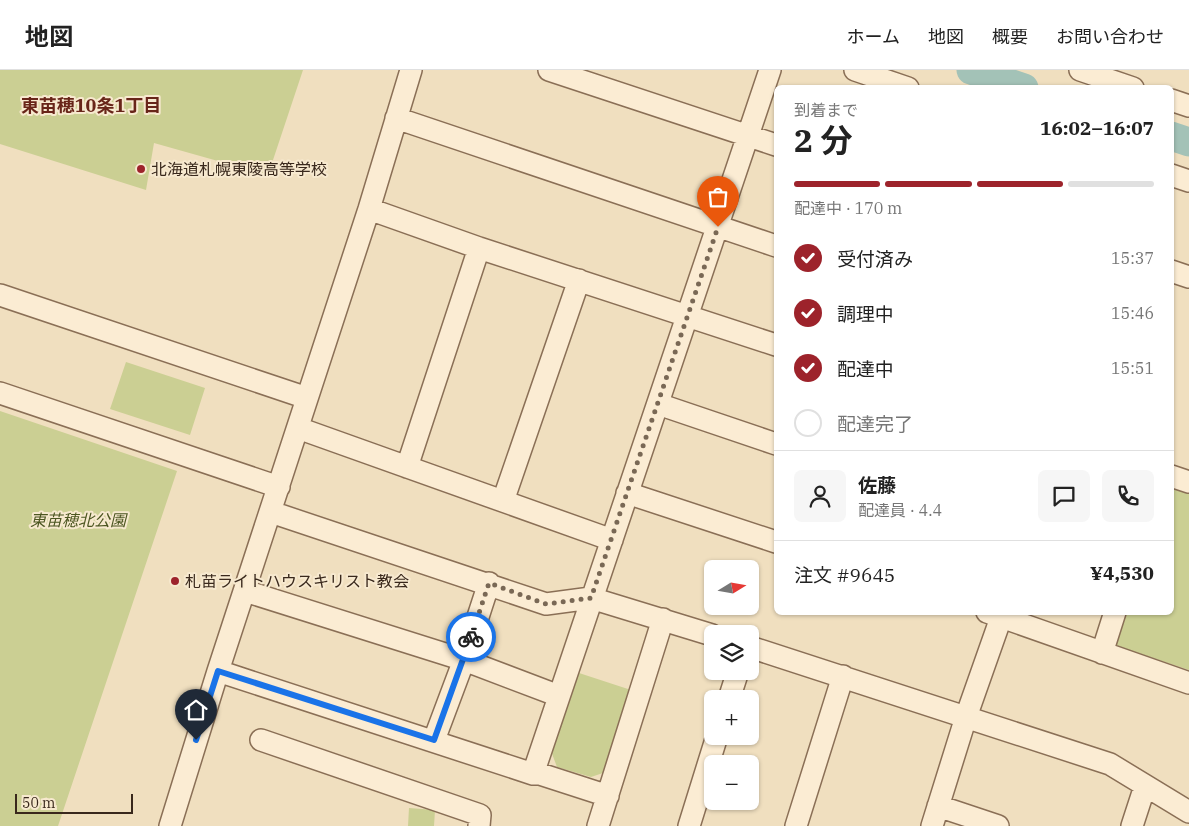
<!DOCTYPE html>
<html lang="ja">
<meta charset="utf-8">
<style>
:root{--surface:#fff;--page:#f6f6f6;--text:#222;--muted:#767676;--line:#e0e0e0;--accent:#9d232b}
body{margin:0;font-family:"IBM Plex Serif","Noto Sans JP",serif;background:var(--page);color:var(--text);height:100vh;display:flex;flex-direction:column;font-size:19px;white-space:nowrap}
*{box-sizing:border-box;margin:0}
p{font-size:16px;color:var(--muted)}
.icon{flex:none;width:28px;height:28px;fill:none;stroke:currentColor;stroke-width:2;stroke-linecap:round;stroke-linejoin:round}
.map{position:relative;flex:1;overflow:hidden}
.details{position:absolute;left:774px;top:15px;width:400px;height:530px;display:flex;flex-direction:column;background:var(--surface);border-radius:8px;box-shadow:0 1px 4px #0004}
.details>*{flex:none}
.needle{width:32px;rotate:79deg}
.buttons{position:absolute;left:704px;top:490px;display:grid;gap:10px}
.buttons a{display:grid;place-items:center;width:55px;height:55px;border-radius:8px;background:var(--surface);box-shadow:0 1px 4px #0004;font-size:25px}
.scale{position:absolute;left:15px;bottom:12px;width:118px;box-sizing:border-box;padding-left:5px;border:2px solid #39281c;border-top:0;font-size:14px;line-height:18px;white-space:nowrap;color:#39281c;-webkit-text-stroke:4px #f7e9cf;paint-order:stroke}
.pin{position:absolute;display:grid;place-items:center;width:42px;height:42px;color:#fff;margin:-51px -21px;border-radius:50% 50% 50% 0;rotate:-45deg;box-shadow:0 0 5px #0007}
.pin .icon{rotate:45deg}
.courier{position:absolute;display:grid;place-items:center;width:50px;height:50px;margin:-25px;border:4px solid #1a73e8;border-radius:50%;background:#fff;color:#222;box-shadow:0 1px 6px #0007}
.headline em{font-style:normal;font-weight:700}
.headline div{display:flex;flex-direction:column-reverse}
.headline{display:flex;align-items:center;justify-content:space-between;height:85px;padding:0 20px}
h1{font-size:32px;font-weight:700;line-height:38px}
.bar{display:grid;grid-template-columns:repeat(4,1fr);gap:8px 5px;align-content:center;height:60px;padding:0 20px}
.bar i{height:6px;border-radius:4px;background:var(--line)}
.bar .current{background:var(--accent)}
.bar p{grid-column:span 4}
.line{display:flex;align-items:center;gap:12px;padding:0 20px;border-top:1px solid var(--line)}
.line div{flex:1}
.round{display:grid;place-items:center;flex:none;width:52px;height:52px;border-radius:8px;background:var(--page)}
ol{padding:0 20px;list-style:none}
li{display:flex;align-items:center;gap:15px;height:55px}
li p{margin-inline-start:auto}
li .icon{padding:5px;border-radius:50%;background:var(--accent);color:#fff;stroke-width:4}
li:last-child{color:var(--muted)}
li i{width:28px;height:28px;border:2px solid var(--line);border-radius:50%}
header{display:flex;align-items:center;gap:30px;box-sizing:border-box;height:70px;padding:0 25px;background:var(--surface);border-bottom:1px solid var(--line)}
header strong{font-size:24px}
nav{display:flex;gap:28px;margin-inline-start:auto;font-size:18px}
.map>svg:first-child{display:block}
.green{fill:#cbcf93}
.lines{fill:none;stroke-linecap:round;stroke-linejoin:round}
.river{stroke:#a3c2b7;stroke-width:29}
.minor-casing{stroke:#8a6f56;stroke-width:24}
.minor{stroke:#fbecd3;stroke-width:21}
.done{stroke:#796855;stroke-width:5;stroke-dasharray:0 9}
.route{stroke:#1a73e8;stroke-width:6}
.poi-dot{fill:#9d232b;stroke:#f7e9cf;stroke-width:2}
.labels{text-anchor:middle;stroke-width:4;stroke-linejoin:round;paint-order:stroke}
.poi-label{font-size:16px;fill:#39281c;stroke:#f7e9cf;text-anchor:start}
.park-label{font-size:16px;font-style:italic;fill:#4c5621;stroke:#f7e9cf}
.neighbourhood-label{font-size:18px;font-weight:bold;fill:#682519;stroke:#f7e9cf}
</style>
<header>
<strong>地図</strong>
<nav><a>ホーム</a><a>地図</a><a>概要</a><a>お問い合わせ</a></nav>
</header>
<div class="map">
<svg width="1189" height="756" viewBox="0 0 1189 756">
<rect width="100%" height="100%" fill="#f0dfbf"/>
<path class="green" d="M 0,0 L 303,0 L 268,105 L 154,73 L 146,120 L 0,74 Z
M 126,292 L 205,318 L 190,365 L 110,339 Z
M 0,341 L 177,401 L 58,756 L 0,756 Z
M 1171,410 L 1189,416 L 1189,600 L 1111,574 L 1121,543 L 1171,542 Z
M 576,602 L 631,620 L 606,702 L 591,707 L 557,697 L 551,681 Z
M 409,738 L 435,740 L 434,756 L 408,756 Z"/>
<g class="lines">
<path class="river" d="M 971,0 L 1024,18
M 1171,66 L 1189,72"/>
<g class="minor-casing">
<path id="minor" d="M 549,0 L 776,75
M 855,0 L 908,18
M 1080,0 L 1133,18
M 1171,30 L 1189,36
M 396,48 L 776,176
M 1171,105 L 1189,111
M 369,139 L 479,178 L 776,275
M 1171,201 L 1189,207
M 0,225 L 307,328
M 0,323 L 279,417
M 658,334 L 776,374
M 298,358 L 612,470
M 407,397 L 479,178
M 1171,406 L 1189,412
M 627,423 L 776,472
M 503,431 L 579,210
M 271,442 L 546,534 L 591,528 L 712,565
M 245,521 L 464,590 L 559,626
M 987,542 L 1189,613
M 750,577 L 1110,694 L 1189,742
M 1102,583 L 1115,542
M 218,601 L 533,704 L 540,704 L 608,726
M 729,629 L 738,601
M 261,670 L 480,745 L 479,756
M 434,670 L 464,590 L 489,513
M 533,704 L 770,0
M 938,736 L 998,756
M 170,756 L 218,601 L 369,139 L 411,0
M 598,756 L 663,549
M 689,756 L 717,666
M 796,756 L 843,606
M 932,756 L 966,647 L 1003,542
M 1132,756 L 1145,716"/>
</g>
<use href="#minor" class="minor"/>
</g>
<g class="lines">
<path class="done" d="M 471,567 L 489,513 L 546,534 L 591,528 L 718,157"/>
<path class="route" d="M 196,670 L 218,601 L 434,670 L 471,567"/>
</g>
<g class="poi-dot">
<circle cx="141" cy="99" r="5"/>
<circle cx="175" cy="511" r="5"/>
</g>
<g class="labels">
<g class="poi-label">
<text x="151" y="105">北海道札幌東陵高等学校</text>
<text x="185" y="517">札苗ライトハウスキリスト教会</text>
</g>
<g class="park-label">
<text x="78" y="456">東苗穂北公園</text>
</g>
<g class="neighbourhood-label">
<text x="91" y="42">東苗穂10条1丁目</text>
</g>
</g>
</svg>
<div class="buttons">
<a><svg class="needle" viewBox="-14 -14 28 28"><path d="M0-13l5 13h-10z" fill="#e53935"/><path d="M0 13l5-13h-10z" fill="#767676"/></svg></a>
<a><svg class="icon" aria-label="layers" viewBox="0 0 24 24"><path d="M12 4l9 5-9 5-9-5zM3 14l9 5 9-5"/></svg></a>
<a>+</a>
<a>−</a>
</div>
<div class="scale">50 m</div>
<div class="pin" style="left:718px;top:157px;background:#ea580c"><svg class="icon" aria-label="bag" viewBox="0 0 24 24"><path d="M5 8h14l-1 12H6zM9 8a3 3 0 0 1 6 0"/></svg></div>
<div class="pin" style="left:196px;top:670px;background:#1f2937"><svg class="icon" aria-label="home" viewBox="0 0 24 24"><path d="M3 11l9-7 9 7M6 9v11h12V9"/></svg></div>
<div class="courier" style="left:471px;top:567px"><svg class="icon" aria-label="bike" viewBox="0 0 24 24"><circle cx="6" cy="16" r="4"/><circle cx="18" cy="16" r="4"/><path d="M6 16l4-8h5l3 8M10 8l3 8H6M13 5h3"/></svg></div>
<section class="details">
<div class="headline"><div><h1>2 分</h1><p>到着まで</p></div><em>16:02–16:07</em></div>
<div class="bar"><i class="current"></i><i class="current"></i><i class="current"></i><i></i><p>配達中 · 170 m</p></div>
<ol>
<li><svg class="icon" aria-label="check" viewBox="0 0 24 24"><path d="M5 12l5 5 9-10"/></svg>受付済み<p>15:37</p></li>
<li><svg class="icon" aria-label="check" viewBox="0 0 24 24"><path d="M5 12l5 5 9-10"/></svg>調理中<p>15:46</p></li>
<li><svg class="icon" aria-label="check" viewBox="0 0 24 24"><path d="M5 12l5 5 9-10"/></svg>配達中<p>15:51</p></li>
<li><i></i>配達完了</li>
</ol>
<div class="line" style="height:90px"><a class="round"><svg class="icon" aria-label="person" viewBox="0 0 24 24"><circle cx="12" cy="8" r="4"/><path d="M4 21q1-7 8-7t8 7"/></svg></a><div><b>佐藤</b><p>配達員 · 4.4</p></div><a class="round"><svg class="icon" aria-label="chat" viewBox="0 0 24 24"><path d="M4 5h16v11H9l-5 4z"/></svg></a><a class="round"><svg class="icon" aria-label="phone" viewBox="0 0 24 24"><path d="M5 4h4l2 5-3 2q2 4 5 5l2-3 5 2v4C11 20 4 13 5 4z"/></svg></a></div>
<div class="line" style="height:65px"><div>注文 #9645</div><b>¥4,530</b></div>
</section>
</div>
